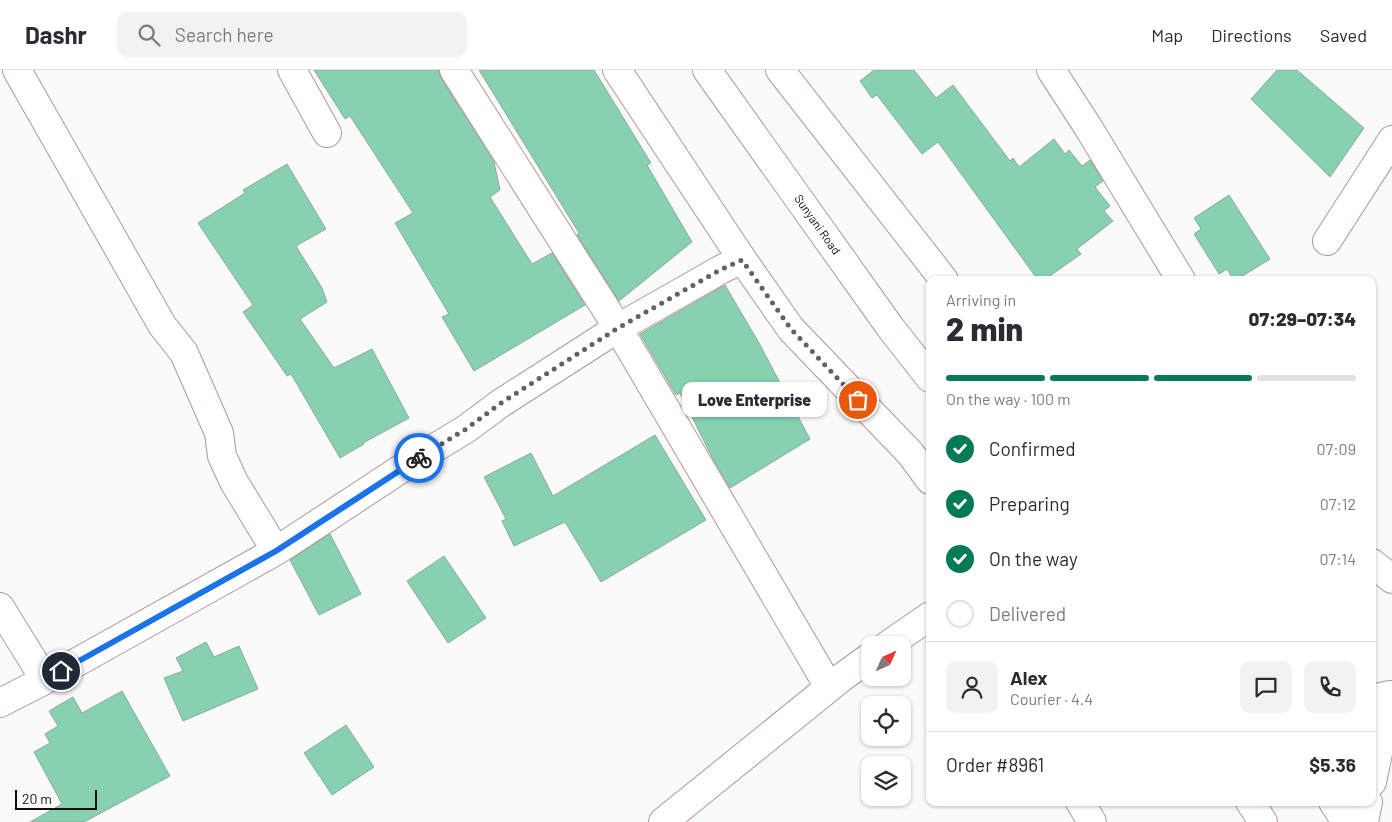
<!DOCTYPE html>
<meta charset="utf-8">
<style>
:root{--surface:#fff;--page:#f2f2f3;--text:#2b2b33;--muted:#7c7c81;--line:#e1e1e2;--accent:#047a57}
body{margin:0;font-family:Barlow,sans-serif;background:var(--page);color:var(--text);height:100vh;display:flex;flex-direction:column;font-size:19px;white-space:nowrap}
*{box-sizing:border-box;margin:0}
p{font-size:16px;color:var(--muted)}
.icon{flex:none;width:28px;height:28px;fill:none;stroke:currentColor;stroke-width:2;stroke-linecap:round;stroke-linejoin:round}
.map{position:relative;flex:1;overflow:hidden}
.details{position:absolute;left:926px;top:206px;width:450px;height:530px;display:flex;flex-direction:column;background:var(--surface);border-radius:10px;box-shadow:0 1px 4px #0004}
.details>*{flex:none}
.needle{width:32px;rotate:45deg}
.controls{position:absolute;left:861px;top:566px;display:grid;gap:10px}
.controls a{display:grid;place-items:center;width:50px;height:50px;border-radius:10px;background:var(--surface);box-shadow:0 1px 4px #0004;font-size:25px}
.scale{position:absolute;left:15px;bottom:12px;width:82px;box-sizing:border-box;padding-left:5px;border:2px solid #160c0b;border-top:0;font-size:14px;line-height:18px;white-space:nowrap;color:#160c0b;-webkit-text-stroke:4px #fafafa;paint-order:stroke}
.pin{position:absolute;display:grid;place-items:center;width:42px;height:42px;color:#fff;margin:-21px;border:2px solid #fff;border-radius:50%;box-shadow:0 1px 5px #0007}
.courier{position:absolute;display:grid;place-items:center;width:50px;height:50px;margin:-25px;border:4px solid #1a73e8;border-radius:50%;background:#fff;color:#222;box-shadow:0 1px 6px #0007}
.bubble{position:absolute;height:35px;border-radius:10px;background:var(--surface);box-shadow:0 1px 4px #0004;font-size:16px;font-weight:800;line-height:35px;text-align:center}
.head em{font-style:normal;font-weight:800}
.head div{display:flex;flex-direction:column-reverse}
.head{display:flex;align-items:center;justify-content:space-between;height:85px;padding:0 20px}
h1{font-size:32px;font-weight:800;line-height:38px}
.bar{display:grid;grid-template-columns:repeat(4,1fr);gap:8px 5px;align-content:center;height:60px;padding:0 20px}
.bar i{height:6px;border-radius:4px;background:var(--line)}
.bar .current{background:var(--accent)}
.bar p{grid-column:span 4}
.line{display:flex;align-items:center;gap:12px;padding:0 20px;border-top:1px solid var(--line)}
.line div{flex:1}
.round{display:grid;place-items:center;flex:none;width:52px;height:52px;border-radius:10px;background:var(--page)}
ol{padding:0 20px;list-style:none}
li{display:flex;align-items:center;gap:15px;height:55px}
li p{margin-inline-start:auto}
li .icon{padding:5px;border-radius:50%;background:var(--accent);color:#fff;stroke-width:4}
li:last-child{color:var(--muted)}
li i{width:28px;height:28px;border:2px solid var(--line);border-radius:50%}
header{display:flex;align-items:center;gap:30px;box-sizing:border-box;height:70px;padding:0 25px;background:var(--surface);border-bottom:1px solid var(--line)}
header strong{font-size:24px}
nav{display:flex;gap:28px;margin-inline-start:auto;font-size:18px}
.search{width:350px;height:45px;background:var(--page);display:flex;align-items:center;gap:12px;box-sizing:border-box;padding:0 18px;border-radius:10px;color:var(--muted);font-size:19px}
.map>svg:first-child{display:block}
.building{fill:#87d1b0;stroke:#8daa9c}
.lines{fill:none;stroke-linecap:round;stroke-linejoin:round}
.minor-casing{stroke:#b59694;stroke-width:30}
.major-casing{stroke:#b59694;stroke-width:30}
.minor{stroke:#fff;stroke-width:28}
.major{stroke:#fff;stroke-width:28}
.done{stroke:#665f5f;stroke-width:5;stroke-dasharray:0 9}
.route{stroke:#1a73e8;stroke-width:6}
.labels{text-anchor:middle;stroke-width:4;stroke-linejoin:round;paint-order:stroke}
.street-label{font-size:12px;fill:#160c0b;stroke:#fafafa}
</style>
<header>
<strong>Dashr</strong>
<div class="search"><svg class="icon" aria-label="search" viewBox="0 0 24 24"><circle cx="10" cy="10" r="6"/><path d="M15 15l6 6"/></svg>Search here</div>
<nav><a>Map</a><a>Directions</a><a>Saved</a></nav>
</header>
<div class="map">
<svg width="1392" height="752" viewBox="0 0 1392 752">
<rect width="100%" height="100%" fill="#fafafa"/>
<path class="building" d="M 314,0 L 438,0 L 441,8 L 494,92 L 500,120 L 490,127 L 532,194 L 552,183 L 585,235 L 474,301 L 442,247 L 449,244 L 395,153 L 413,143 L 350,46 L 345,49 Z
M 479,0 L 594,0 L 651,93 L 647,95 L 692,172 L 619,231 L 577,165 L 579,163 Z
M 874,0 L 914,0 L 936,28 L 953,15 L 1010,91 L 1013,88 L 1019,97 L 1054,69 L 1065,84 L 1069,80 L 1082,96 L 1090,90 L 1103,111 L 1095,117 L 1110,136 L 1104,141 L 1113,151 L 1077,179 L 1081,184 L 1044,210 L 1038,210 L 938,72 L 922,84 L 877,25 L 872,28 L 860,11 Z
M 1277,0 L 1297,0 L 1364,58 L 1330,107 L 1251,29 Z
M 287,94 L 326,159 L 296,176 L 322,218 L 327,232 L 300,249 L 334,298 L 372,279 L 409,348 L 363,373 L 364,374 L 340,388 L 291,304 L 287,306 L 243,242 L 253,235 L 198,153 L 245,123 L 243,120 Z
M 1229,125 L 1270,189 L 1236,210 L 1234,210 L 1227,199 L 1219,204 L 1194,164 L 1201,159 L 1194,148 Z
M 725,215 L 759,273 L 810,369 L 730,418 L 713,389 L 680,323 L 676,325 L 640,264 Z
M 655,365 L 706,450 L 601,512 L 565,452 L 514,476 L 502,451 L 506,449 L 484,407 L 531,383 L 553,426 Z
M 330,464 L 361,524 L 319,545 L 290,490 Z
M 444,486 L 486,548 L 448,573 L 407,511 Z
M 206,572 L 214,587 L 239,576 L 258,619 L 183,651 L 164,608 L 183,601 L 176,588 Z
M 122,621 L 170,706 L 84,752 L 30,752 L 62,734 L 34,682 L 50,673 L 45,664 L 58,656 L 49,641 L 73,627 L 82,643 Z
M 346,655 L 374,697 L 332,725 L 304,683 Z"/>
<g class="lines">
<g class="minor-casing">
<path id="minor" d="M 17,0 L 162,255 L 184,283 L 219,363 L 222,386 L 234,412 L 276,481
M 292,0 L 327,63
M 454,0 L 618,258 L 829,617
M 617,0 L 742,189 L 791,259 L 910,383 L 930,410
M 1051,0 L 1088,57 L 1181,210
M 1327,171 L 1392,70
M 1372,493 L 1392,509
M 0,537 L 45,610
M 888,575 L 930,546
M 0,633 L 45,610 L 276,481 L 410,393 L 466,359 L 501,333 L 618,258 L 720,200 L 742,189
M 1080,732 L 1092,752
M 663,752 L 841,608 L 870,587"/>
</g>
<g class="major-casing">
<g id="major">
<path id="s1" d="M 707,0 L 890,257 L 930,308"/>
<path d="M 780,0 L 944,210"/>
<path d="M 1372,629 L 1390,625 L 1372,712"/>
<path d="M 1250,732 L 1263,752"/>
<path d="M 1333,732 L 1346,752"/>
<path d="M 1364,752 L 1368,732"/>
</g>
</g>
<use href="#minor" class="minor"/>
<use href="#major" class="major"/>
</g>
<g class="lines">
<path class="done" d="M 419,388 L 466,359 L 501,333 L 618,258 L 720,200 L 742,190 L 791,259 L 858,330"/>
<path class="route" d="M 61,601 L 276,481 L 419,388"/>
</g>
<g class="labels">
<g class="street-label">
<text dy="4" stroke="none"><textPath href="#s1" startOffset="190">Sunyani Road</textPath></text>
</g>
</g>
</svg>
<div class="controls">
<a><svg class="needle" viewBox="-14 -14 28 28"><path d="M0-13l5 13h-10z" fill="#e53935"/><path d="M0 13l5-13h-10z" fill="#7c7c81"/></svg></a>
<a><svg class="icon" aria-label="locate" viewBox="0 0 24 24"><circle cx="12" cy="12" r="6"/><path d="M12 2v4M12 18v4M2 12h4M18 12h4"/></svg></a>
<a><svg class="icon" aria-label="layers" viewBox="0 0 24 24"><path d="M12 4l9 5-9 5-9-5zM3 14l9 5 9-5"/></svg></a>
</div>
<div class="scale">20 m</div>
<div class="pin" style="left:858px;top:330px;background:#ea580c"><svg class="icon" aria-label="bag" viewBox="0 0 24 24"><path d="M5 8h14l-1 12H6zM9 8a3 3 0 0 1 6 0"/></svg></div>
<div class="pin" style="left:61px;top:601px;background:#1f2937"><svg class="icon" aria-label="home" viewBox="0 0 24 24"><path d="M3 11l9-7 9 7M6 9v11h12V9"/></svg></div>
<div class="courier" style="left:419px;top:388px"><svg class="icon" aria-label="bike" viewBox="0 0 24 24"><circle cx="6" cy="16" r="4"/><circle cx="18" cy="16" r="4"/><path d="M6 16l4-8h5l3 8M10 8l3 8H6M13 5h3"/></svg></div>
<div class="bubble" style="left:682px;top:312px;width:145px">Love Enterprise</div>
<section class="details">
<div class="head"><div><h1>2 min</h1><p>Arriving in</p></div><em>07:29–07:34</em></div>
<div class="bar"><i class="current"></i><i class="current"></i><i class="current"></i><i></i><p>On the way · 100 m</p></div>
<ol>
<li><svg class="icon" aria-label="check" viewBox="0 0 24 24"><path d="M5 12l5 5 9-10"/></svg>Confirmed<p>07:09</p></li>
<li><svg class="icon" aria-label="check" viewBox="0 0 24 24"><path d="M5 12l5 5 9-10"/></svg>Preparing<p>07:12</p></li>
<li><svg class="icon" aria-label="check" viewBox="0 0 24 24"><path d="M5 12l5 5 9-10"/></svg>On the way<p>07:14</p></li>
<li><i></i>Delivered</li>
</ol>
<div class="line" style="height:90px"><a class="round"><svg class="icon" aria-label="person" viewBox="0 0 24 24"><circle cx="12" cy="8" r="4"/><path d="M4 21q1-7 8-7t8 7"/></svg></a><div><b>Alex</b><p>Courier · 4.4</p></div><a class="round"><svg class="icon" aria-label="chat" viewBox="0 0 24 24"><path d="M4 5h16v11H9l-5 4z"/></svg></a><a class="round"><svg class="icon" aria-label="phone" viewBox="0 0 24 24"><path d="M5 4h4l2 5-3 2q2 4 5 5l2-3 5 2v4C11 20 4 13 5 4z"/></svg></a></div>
<div class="line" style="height:65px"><div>Order #8961</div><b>$5.36</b></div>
</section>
</div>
